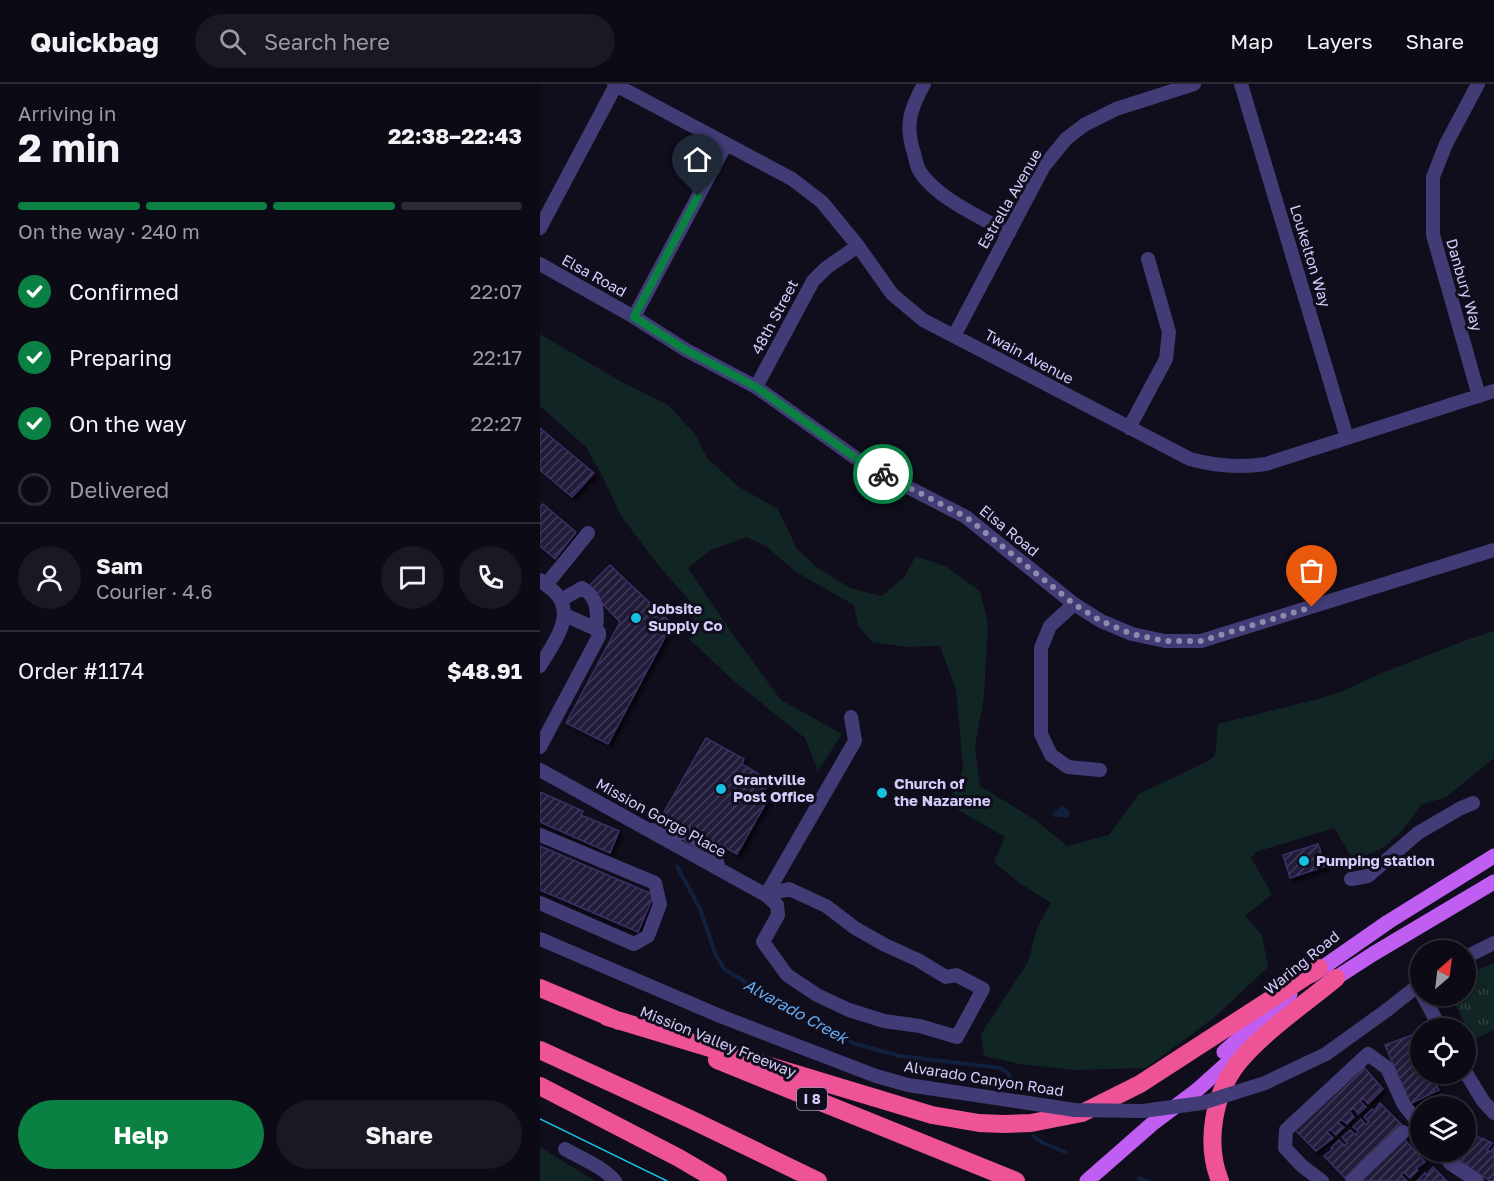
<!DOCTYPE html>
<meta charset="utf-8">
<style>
:root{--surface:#0c0a15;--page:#1a1822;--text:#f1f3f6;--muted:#9a9aa0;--line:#2c2b34;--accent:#0b8043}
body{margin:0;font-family:"Golos Text",sans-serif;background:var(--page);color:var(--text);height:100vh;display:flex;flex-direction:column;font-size:22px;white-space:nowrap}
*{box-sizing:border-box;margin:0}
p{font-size:20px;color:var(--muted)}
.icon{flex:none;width:33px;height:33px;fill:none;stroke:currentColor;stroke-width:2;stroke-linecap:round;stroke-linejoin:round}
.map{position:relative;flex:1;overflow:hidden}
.details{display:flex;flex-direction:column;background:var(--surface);width:540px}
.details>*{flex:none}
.needle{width:39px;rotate:28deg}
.buttons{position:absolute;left:870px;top:856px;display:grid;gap:12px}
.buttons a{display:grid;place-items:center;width:66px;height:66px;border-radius:50%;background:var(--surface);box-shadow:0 3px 9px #0003,0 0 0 2px var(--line);font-size:30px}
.pin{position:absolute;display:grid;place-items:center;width:51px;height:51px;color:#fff;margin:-62px -26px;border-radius:50% 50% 50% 0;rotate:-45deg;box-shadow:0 0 6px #0007}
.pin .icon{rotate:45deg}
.courier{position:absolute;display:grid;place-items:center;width:60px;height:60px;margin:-30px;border:4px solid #0b8043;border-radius:50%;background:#fff;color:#222;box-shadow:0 2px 8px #0007}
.head em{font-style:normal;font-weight:700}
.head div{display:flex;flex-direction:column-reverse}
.head{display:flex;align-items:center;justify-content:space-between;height:102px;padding:0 18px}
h1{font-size:39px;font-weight:700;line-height:45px}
.bar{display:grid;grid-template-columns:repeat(4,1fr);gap:9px 6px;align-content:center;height:72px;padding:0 18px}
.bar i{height:8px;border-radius:4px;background:var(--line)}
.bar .active{background:var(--accent)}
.bar p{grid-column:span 4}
.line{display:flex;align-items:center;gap:15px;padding:0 18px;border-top:2px solid var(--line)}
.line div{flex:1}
.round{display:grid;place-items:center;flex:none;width:63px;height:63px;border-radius:32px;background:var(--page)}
ol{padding:0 18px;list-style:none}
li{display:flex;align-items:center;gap:18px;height:66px}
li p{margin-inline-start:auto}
li .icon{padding:6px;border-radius:50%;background:var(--accent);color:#fff;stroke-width:4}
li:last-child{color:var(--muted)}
li i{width:33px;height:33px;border:3px solid var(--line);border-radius:50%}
.button{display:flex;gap:12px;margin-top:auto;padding:12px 18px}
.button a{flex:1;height:69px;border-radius:36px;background:var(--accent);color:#fff;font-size:24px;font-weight:700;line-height:69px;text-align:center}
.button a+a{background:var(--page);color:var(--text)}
header{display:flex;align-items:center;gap:36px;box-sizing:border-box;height:84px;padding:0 30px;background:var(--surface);border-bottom:2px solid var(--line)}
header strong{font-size:28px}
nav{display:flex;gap:33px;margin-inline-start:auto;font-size:21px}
.search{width:420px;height:54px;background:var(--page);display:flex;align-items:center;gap:15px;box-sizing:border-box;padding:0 21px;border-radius:33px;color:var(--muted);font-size:22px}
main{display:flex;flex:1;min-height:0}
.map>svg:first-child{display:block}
.grass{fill:#112525}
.park{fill:url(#park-tufts)}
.water{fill:#10203d}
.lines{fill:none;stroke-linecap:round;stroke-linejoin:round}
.stream{stroke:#10203d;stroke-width:4}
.building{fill:url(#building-hatch);stroke:#3c2f65;stroke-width:1.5;filter:url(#shadow)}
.minor{stroke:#413c76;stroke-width:14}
.major{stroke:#bf5ef0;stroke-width:15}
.highway{stroke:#ef5397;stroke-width:18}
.tram{stroke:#15c1de;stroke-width:1.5}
.minor-bridge{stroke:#413c76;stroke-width:14}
.done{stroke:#8f89ac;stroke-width:6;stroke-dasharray:0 10.8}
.route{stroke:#0b8043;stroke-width:8}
.poi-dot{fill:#15c1de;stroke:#100d1c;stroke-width:2}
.labels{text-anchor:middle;stroke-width:6;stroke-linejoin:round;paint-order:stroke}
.shield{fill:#100d1c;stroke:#9993b7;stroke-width:1.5}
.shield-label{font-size:14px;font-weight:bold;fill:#d4ccfa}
.street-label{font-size:15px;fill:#d4ccfa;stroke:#100d1c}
.poi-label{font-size:15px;font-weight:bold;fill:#d4ccfa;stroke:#100d1c;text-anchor:start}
.water-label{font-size:16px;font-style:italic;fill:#64aaf1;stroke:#100d1c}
</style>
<header>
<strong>Quickbag</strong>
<div class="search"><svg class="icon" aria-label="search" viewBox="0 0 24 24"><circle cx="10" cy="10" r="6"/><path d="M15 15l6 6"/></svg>Search here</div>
<nav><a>Map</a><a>Layers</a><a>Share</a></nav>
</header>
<main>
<section class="details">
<div class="head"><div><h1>2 min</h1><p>Arriving in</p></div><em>22:38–22:43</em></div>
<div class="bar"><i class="active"></i><i class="active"></i><i class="active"></i><i></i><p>On the way · 240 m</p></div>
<ol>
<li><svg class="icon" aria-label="check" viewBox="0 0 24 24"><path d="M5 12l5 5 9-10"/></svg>Confirmed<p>22:07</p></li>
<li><svg class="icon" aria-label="check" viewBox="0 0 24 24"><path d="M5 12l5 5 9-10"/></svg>Preparing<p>22:17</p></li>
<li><svg class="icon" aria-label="check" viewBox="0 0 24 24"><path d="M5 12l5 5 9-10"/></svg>On the way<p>22:27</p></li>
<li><i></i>Delivered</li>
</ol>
<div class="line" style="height:108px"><a class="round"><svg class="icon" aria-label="person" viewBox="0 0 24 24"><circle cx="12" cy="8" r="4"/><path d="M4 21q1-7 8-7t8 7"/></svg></a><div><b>Sam</b><p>Courier · 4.6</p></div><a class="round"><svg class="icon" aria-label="chat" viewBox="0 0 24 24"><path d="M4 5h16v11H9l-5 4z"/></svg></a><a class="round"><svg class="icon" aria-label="phone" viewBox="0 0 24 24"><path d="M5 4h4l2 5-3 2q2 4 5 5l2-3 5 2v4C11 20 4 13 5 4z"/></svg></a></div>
<div class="line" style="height:78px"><div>Order #1174</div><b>$48.91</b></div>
<div class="button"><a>Help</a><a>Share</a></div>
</section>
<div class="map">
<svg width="954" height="1097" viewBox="0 0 954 1097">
<defs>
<pattern id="park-tufts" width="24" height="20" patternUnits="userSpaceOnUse" patternTransform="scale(1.5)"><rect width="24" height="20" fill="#112525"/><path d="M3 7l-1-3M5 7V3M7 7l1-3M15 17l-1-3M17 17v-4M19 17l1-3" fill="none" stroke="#334346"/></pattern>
<pattern id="building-hatch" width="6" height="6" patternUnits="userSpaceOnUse" patternTransform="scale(1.5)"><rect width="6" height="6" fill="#231b3b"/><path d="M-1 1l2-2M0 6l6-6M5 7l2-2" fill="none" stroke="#423b58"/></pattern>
<filter id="shadow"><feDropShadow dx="3.5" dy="3.5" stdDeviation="1.5" flood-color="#0009"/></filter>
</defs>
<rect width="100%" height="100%" fill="#100d1c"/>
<path class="grass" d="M 0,250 L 80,297 L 128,321 L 155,350 L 167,374 L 199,403 L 238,425 L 257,465 L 278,484 L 310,504 L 342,512 L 364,493 L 376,472 L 407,483 L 440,507 L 448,540 L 444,613 L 435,663 L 440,702 L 497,737 L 527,762 L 569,751 L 599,710 L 668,677 L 675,671 L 678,640 L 778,615 L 803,607 L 844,588 L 932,554 L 954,547 L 954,674 L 905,714 L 882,720 L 861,748 L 844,763 L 814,777 L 794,744 L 716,768 L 711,774 L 732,810 L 705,832 L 722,851 L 728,883 L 675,933 L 606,984 L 534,986 L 480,980 L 444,972 L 441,950 L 488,878 L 497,844 L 511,819 L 478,798 L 454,778 L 465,753 L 408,720 L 420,696 L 423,682 L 416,606 L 400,562 L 367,563 L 332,558 L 318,542 L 314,521 L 256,488 L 227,463 L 207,453 L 171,466 L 148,484 L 194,552 L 241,616 L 302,650 L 278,687 L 265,654 L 194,597 L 149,555 L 154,537 L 151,518 L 118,481 L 81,432 L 63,393 L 46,363 L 0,322 Z
M 0,1063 L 55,1097 L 0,1097 Z"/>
<path class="park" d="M 954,879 L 954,946 L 933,956 L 911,912 L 926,912 L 926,890 Z"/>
<path class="water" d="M 522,722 L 530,728 L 529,733 L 514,733 L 512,729 Z"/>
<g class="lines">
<path class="stream" d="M 137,782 L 160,825 L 175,869 L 184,885 L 270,938 L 316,960 L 360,972 L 460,984 L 468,989 L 472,997
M 493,1052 L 503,1059 L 525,1068
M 599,1094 L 607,1097"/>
</g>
<path class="building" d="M 0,344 L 54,389 L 32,413 L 0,386 Z
M 3,420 L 36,448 L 15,475 L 0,462 L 0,423 Z
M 70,481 L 132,540 L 68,660 L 26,639 L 80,538 L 47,504 Z
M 166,654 L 204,675 L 202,680 L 230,697 L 221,714 L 227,717 L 197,770 L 123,730 Z
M 0,708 L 43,727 L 41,731 L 79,747 L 70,769 L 0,738 Z
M 778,760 L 786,782 L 750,794 L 743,771 Z
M 0,762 L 114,811 L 98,848 L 0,806 Z
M 875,950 L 877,960 L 880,960 L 880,970 L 878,971 L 880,976 L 880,990 L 893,990 L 896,996 L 894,997 L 899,1006 L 870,1020 L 845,961 Z
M 822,981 L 843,1005 L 828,1020 L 823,1014 L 820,1017 L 826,1023 L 818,1030 L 814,1024 L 809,1027 L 814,1033 L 807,1040 L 801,1035 L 798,1039 L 804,1043 L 796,1051 L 790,1045 L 787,1048 L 793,1054 L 776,1067 L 754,1045 Z
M 901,1010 L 914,1023 L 884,1023 L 895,1014 Z
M 840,1019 L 862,1041 L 805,1094 L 784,1072 L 793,1065 L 791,1064 L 799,1056 L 805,1062 L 807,1059 L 802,1053 L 810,1046 L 816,1051 L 818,1047 L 813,1043 L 821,1035 L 826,1041 L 829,1038 L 824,1033 L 832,1025 L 834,1027 Z
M 933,1049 L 941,1055 L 942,1054 L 952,1059 L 947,1066 L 951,1068 L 954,1063 L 954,1097 L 950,1097 L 916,1074 L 919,1068 L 926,1068 L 926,1059 Z
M 864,1055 L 885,1078 L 876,1084 L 878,1086 L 870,1094 L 864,1088 L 861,1091 L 867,1097 L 820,1097 Z
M 893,1083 L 907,1097 L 877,1097 L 885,1089 L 887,1091 Z"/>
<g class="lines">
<path class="minor" d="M 74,0 L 252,95 L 282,118 L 318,162 L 352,210 L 383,236 L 650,375 C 675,382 700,384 726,380 L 954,307
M 384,0 C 371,24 365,39 373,66 C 375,72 376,79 378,84 C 392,112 442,134 469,149
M 701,0 L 807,354
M 938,0 L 906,60 L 893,93 L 893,151 L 939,312
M 0,144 L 76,1
M 0,180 L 94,233 L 146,266 L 216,303 L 327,382 L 426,433 L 534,520 L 561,537 L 592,550 L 625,557 L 661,557 L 954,466
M 94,233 L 186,60
M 414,252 L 504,82 L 526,55 L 544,41 L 576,25 L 654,0
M 216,303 L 273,197 L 286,184 L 318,162
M 589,344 L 626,275 L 629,248 L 608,175
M 0,496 C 6,501 14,506 18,512 C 35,534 11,563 0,582
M 6,501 L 48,449
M 21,516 L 42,504 C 58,513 58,528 56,545
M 534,520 L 510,542 L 501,564 L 501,650 L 511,671 L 528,683 L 560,686
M 0,663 L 59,552 L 59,548 L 56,545 L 25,531
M 0,686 L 226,811 L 315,657 L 311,633
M 112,746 L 145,749 L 174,767 L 179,785
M 0,751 L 115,799 L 120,820 L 108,852 L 94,860 L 0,819
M 811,795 L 828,792 L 878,749 L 921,724 L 933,719
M 249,805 L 286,822 L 315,844 L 345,861 L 378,876 L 406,893 L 416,891 L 443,905 L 417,953 L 380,942 L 344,937 L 309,926 L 277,911 L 247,891 L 223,858 L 238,831 L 237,821 L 226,811 Z
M 0,855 L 180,932
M 926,873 L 954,859
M 883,912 L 901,945
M 847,926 L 880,900
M 926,989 L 943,1017 L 954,1029
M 25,1065 C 42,1075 62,1082 75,1097
M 902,1068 L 911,1080 L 937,1097
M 782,1097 L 762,1082 L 745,1064 L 746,1046 L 828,970 L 847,984 L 864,1021 L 880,1041
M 812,1097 L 863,1048"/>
<path class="major" d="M 772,891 L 848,838 L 954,772
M 788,899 L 833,870 L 954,798
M 684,968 L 750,910
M 547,1097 L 612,1040 L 656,1007 L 703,965"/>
<path class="highway" d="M 0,904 L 79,937
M 67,933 L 392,1031 L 439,1039 L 464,1040 L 491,1039 L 542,1029 L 600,1000 L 779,884
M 0,966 L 150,1035 L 278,1097
M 177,976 L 476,1097
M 0,1002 L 139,1074 L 178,1097
M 680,1097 C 665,1060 673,1011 698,979 C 722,949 766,919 796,894"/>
<path class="tram" d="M 0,1035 L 127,1097"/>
<path class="minor-bridge" d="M 180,932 L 336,992 L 368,1001 L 535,1026 L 603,1027 L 662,1019 L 725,999 L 786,970 L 847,926"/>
</g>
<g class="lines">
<path class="done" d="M 343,390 L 426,433 L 534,520 L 561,537 L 592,550 L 625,557 L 661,557 L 772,523"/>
<path class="route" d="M 158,112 L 94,233 L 146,266 L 216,303 L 327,382 L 343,390"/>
</g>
<g class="poi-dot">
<circle cx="96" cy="534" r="6"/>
<circle cx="181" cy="705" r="6"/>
<circle cx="342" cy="709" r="6"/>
<circle cx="764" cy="777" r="6"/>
</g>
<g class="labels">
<rect class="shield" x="257" y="1004" width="30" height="22" rx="4.5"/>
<g class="shield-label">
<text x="272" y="1020">I 8</text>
</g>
<g class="street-label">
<text transform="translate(470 115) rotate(-60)" y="5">Estrella Avenue</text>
<text transform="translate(770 172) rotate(73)" y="5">Loukelton Way</text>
<text transform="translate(54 192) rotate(29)" y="5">Elsa Road</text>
<text transform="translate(924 201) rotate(74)" y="5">Danbury Way</text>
<text transform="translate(235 233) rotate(-62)" y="5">48th Street</text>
<text transform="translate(489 273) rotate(28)" y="5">Twain Avenue</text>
<text transform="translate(469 447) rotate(39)" y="5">Elsa Road</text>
<text transform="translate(121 734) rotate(29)" y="5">Mission Gorge Place</text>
<text transform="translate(762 879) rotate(-39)" y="5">Waring Road</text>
<text transform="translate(178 958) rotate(22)" y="5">Mission Valley Freeway</text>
<text transform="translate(444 995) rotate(9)" y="5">Alvarado Canyon Road</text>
</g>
<g class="poi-label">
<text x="108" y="530">Jobsite<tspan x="108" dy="17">Supply Co</tspan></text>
<text x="193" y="701">Grantville<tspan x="193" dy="17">Post Office</tspan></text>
<text x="354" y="705">Church of<tspan x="354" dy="17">the Nazarene</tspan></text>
<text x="776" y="782">Pumping station</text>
</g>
<g class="water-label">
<text transform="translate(256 927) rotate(29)" y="6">Alvarado Creek</text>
</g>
</g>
</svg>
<div class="buttons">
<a><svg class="needle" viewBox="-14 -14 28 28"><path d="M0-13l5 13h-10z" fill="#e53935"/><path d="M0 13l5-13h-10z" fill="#9a9aa0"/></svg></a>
<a><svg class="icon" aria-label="locate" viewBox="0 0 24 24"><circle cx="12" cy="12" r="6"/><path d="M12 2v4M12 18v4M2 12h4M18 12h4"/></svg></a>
<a><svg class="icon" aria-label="layers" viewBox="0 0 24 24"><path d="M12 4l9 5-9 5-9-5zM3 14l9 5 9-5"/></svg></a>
</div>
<div class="pin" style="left:772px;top:523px;background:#ea580c"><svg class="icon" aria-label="bag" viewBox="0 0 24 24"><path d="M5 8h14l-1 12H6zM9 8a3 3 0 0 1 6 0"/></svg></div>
<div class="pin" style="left:158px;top:112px;background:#1f2937"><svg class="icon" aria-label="home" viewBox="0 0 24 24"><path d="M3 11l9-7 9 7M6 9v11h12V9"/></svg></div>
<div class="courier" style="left:343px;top:390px"><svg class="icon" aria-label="bike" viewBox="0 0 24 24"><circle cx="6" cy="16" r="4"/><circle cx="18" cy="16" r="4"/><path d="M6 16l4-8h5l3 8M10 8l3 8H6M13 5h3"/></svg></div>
</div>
</main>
